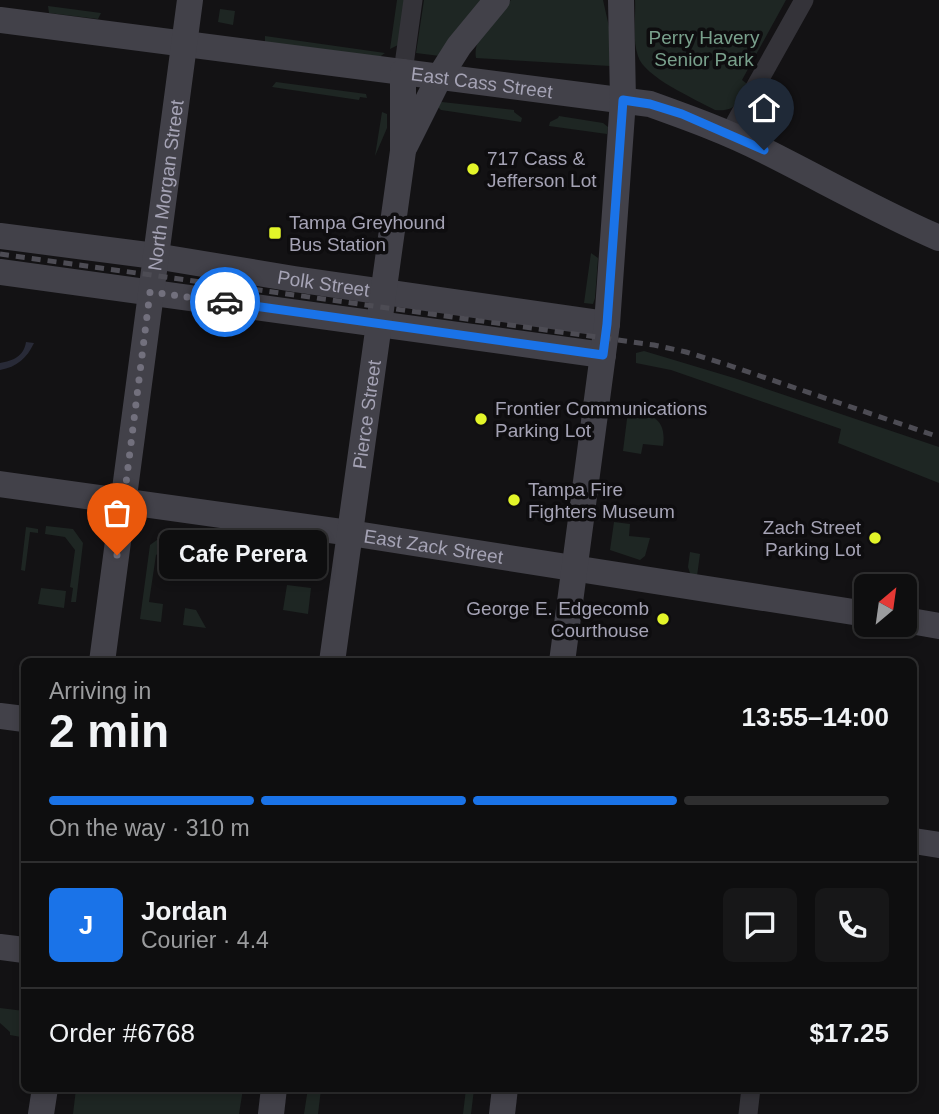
<!DOCTYPE html>
<meta charset="utf-8">
<style>
:root{--surface:#0e0e0f;--page:#171718;--text:#f1f3f6;--muted:#9b9c9e;--line:#2e2e2f;--accent:#1a73e8}
body{margin:0;font-family:Arial,sans-serif;background:var(--page);color:var(--text);height:100vh;display:flex;flex-direction:column;font-size:26px;white-space:nowrap}
*{box-sizing:border-box;margin:0}
p{font-size:23px;color:var(--muted)}
.icon{flex:none;width:38px;height:38px;fill:none;stroke:currentColor;stroke-width:2;stroke-linecap:round;stroke-linejoin:round}
.map{position:relative;flex:1;overflow:hidden}
.panel{position:absolute;left:21px;top:658px;width:896px;height:434px;display:flex;flex-direction:column;background:var(--surface);border-radius:10px;box-shadow:0 4px 10px #0003,0 0 0 2px var(--line)}
.panel>*{flex:none}
.needle{width:46px;rotate:29deg}
.tools{position:absolute;left:854px;top:574px;display:grid;gap:14px}
.tools a{display:grid;place-items:center;width:63px;height:63px;border-radius:10px;background:var(--surface);box-shadow:0 4px 10px #0003,0 0 0 2px var(--line);font-size:35px}
.pin{position:absolute;display:grid;place-items:center;width:60px;height:60px;color:#fff;margin:-72px -30px;border-radius:50% 50% 50% 0;rotate:-45deg;box-shadow:0 0 7px #0007}
.pin .icon{rotate:45deg}
.courier{position:absolute;display:grid;place-items:center;width:70px;height:70px;margin:-35px;border:5px solid #1a73e8;border-radius:50%;background:#fff;color:#222;box-shadow:0 2px 9px #0007}
.bubble{position:absolute;height:49px;border-radius:10px;background:var(--surface);box-shadow:0 4px 10px #0003,0 0 0 2px var(--line);font-size:23px;font-weight:700;line-height:49px;text-align:center}
.head em{font-style:normal;font-weight:700}
.head div{display:flex;flex-direction:column-reverse}
.head{display:flex;align-items:center;justify-content:space-between;height:119px;padding:0 28px}
h1{font-size:46px;font-weight:700;line-height:52px}
.bar{display:grid;grid-template-columns:repeat(4,1fr);gap:10px 7px;align-content:center;height:84px;padding:0 28px}
.bar i{height:9px;border-radius:5px;background:var(--line)}
.bar .on{background:var(--accent)}
.bar p{grid-column:span 4}
.line{display:flex;align-items:center;gap:18px;padding:0 28px;border-top:2px solid var(--line)}
.line div{flex:1}
.round{display:grid;place-items:center;flex:none;width:74px;height:74px;border-radius:10px;background:var(--page)}
.map>svg:first-child{display:block}
.green{fill:#1e2623}
.water{fill:#282a37}
.lines{fill:none;stroke-linecap:round;stroke-linejoin:round}
.street{stroke:#343339;stroke-width:19}
.secondary{stroke:#424149;stroke-width:26}
.rail{stroke:#4d4c54;stroke-width:5;stroke-dasharray:9 7;stroke-linecap:butt}
.done{stroke:#72707d;stroke-width:7;stroke-dasharray:0 12.6}
.route{stroke:#1a73e8;stroke-width:9}
.poi-dot{fill:#e3f529;stroke:#0e0d0f;stroke-width:2.5}
.labels{text-anchor:middle;stroke-width:7;stroke-linejoin:round;paint-order:stroke}
.park-label{font-size:19px;fill:#79a08c;stroke:#0e0d0f}
.street-label{font-size:19px;fill:#a5a3b5;stroke:#0e0d0f}
.poi-label{font-size:19px;fill:#a5a3b5;stroke:#0e0d0f;text-anchor:start}
</style>
<div class="map">
<svg width="939" height="1114" viewBox="0 0 939 1114">
<rect width="100%" height="100%" fill="#131214"/>
<path class="green" d="M 397,0 L 405,0 L 398,45 L 390,49 Z
M 424,0 L 483,0 L 440,56 L 416,53 Z
M 511,0 L 603,0 L 611,36 L 610,66 L 476,58 C 472,36 498,16 511,0 Z
M 635,0 L 786,0 L 742,80 L 746,83 L 747,86 C 737,103 736,112 715,110 C 695,99 644,77 638,56 C 632,39 636,18 635,0 Z
M 48,6 L 101,13 L 98,19 L 49,13 Z
M 220,9 L 235,11 L 233,25 L 218,22 Z
M 265,36 L 385,53 L 378,58 L 265,42 Z
M 276,82 L 366,94 L 367,98 L 360,97 L 359,100 L 272,87 Z
M 442,102 L 514,110 L 514,112 L 522,118 L 521,122 L 441,110 L 437,106 L 439,103 Z
M 382,112 L 387,114 L 387,128 L 375,156 Z
M 559,116 L 603,123 L 608,127 L 607,134 L 549,126 L 550,122 L 558,118 Z
M 591,253 L 598,258 L 595,298 L 593,304 L 584,303 Z
M 644,351 L 734,378 L 939,447 L 939,483 L 838,443 L 841,429 L 671,370 L 636,363 L 636,353 Z
M 628,411 C 652,413 667,419 663,446 L 643,444 L 641,454 L 623,451 Z
M 614,522 L 630,524 L 629,536 L 650,538 L 645,556 L 640,560 L 610,550 Z
M 46,526 L 73,529 L 83,543 L 76,602 L 71,602 L 73,588 L 70,587 L 75,550 L 65,537 L 45,534 Z
M 26,527 L 38,529 L 38,533 L 30,532 L 25,571 L 21,570 Z
M 161,537 L 315,558 L 313,577 L 289,574 L 281,560 L 170,544 L 156,555 L 149,602 L 163,604 L 161,622 L 140,619 L 150,545 Z
M 690,552 L 700,554 L 697,576 L 691,576 L 688,567 Z
M 287,585 L 311,588 L 308,614 L 283,610 Z
M 41,588 L 66,591 L 64,608 L 38,604 Z
M 185,608 L 196,610 L 206,628 L 183,625 Z
M 0,1008 L 24,1011 L 21,1037 L 10,1035 L 10,1032 L 0,1023 Z
M 308,1088 L 321,1089 L 318,1114 L 304,1114 Z
M 76,1089 L 76,1088 L 243,1089 L 239,1114 L 73,1114 Z
M 466,1089 L 474,1089 L 471,1114 L 463,1114 Z"/>
<path class="water" d="M 26,342 L 34,343 C 27,358 17,367 0,370 L 0,363 C 13,361 24,356 26,342 Z"/>
<g class="lines">
<path class="street" d="M 403,72 L 413,0
M 729,134 L 804,0
M 748,1114 L 751,1088"/>
<g class="secondary">
<path id="s1" d="M 0,20 L 650,104 C 689,118 728,132 765,151 C 823,180 879,212 939,238"/>
<path d="M 405,146 L 440,76 L 459,46 L 497,0"/>
<path id="s2" d="M 0,236 L 155,256 L 294,279 L 607,324"/>
<path d="M 0,272 L 603,355"/>
<path id="s3" d="M 0,484 L 350,533 L 866,614"/>
<path d="M 905,620 L 939,626"/>
<path id="s4" d="M 102,662 L 190,0"/>
<path id="s5" d="M 332,662 L 403,151 L 403,72"/>
<path d="M 562,662 L 607,324 L 623,100 L 621,0"/>
<path d="M 0,716 L 24,719"/>
<path d="M 914,841 L 939,845"/>
<path d="M 0,947 L 24,950"/>
<path d="M 41,1114 L 45,1088"/>
<path d="M 271,1114 L 274,1088"/>
<path d="M 502,1114 L 505,1088"/>
</g>
<path class="rail" d="M 0,254 L 654,345 L 686,352 L 728,365 L 939,437"/>
</g>
<g class="lines">
<path class="done" d="M 117,555 L 150,292 L 225,302"/>
<path class="route" d="M 225,302 L 603,355 L 607,324 L 623,100 L 650,104 L 682,114 L 764,150"/>
</g>
<g class="poi-dot">
<circle cx="473" cy="169" r="7"/>
<rect x="268" y="226" width="14" height="14" rx="3.5"/>
<circle cx="481" cy="419" r="7"/>
<circle cx="514" cy="500" r="7"/>
<circle cx="875" cy="538" r="7"/>
<circle cx="663" cy="619" r="7"/>
</g>
<g class="labels">
<g class="park-label">
<text x="704" y="44">Perry Havery<tspan x="704" dy="22">Senior Park</tspan></text>
</g>
<g class="street-label">
<text dy="7" stroke="none"><textPath href="#s1" startOffset="486">East Cass Street</textPath></text>
<text dy="7" stroke="none"><textPath href="#s4" startOffset="481">North Morgan Street</textPath></text>
<text dy="7" stroke="none"><textPath href="#s2" startOffset="327">Polk Street</textPath></text>
<text dy="7" stroke="none"><textPath href="#s5" startOffset="250">Pierce Street</textPath></text>
<text dy="7" stroke="none"><textPath href="#s3" startOffset="438">East Zack Street</textPath></text>
</g>
<g class="poi-label">
<text x="487" y="165">717 Cass &amp;<tspan x="487" dy="22">Jefferson Lot</tspan></text>
<text x="289" y="229">Tampa Greyhound<tspan x="289" dy="22">Bus Station</tspan></text>
<text x="495" y="415">Frontier Communications<tspan x="495" dy="22">Parking Lot</tspan></text>
<text x="528" y="496">Tampa Fire<tspan x="528" dy="22">Fighters Museum</tspan></text>
<text x="861" y="534" text-anchor="end">Zach Street<tspan x="861" dy="22">Parking Lot</tspan></text>
<text x="649" y="615" text-anchor="end">George E. Edgecomb<tspan x="649" dy="22">Courthouse</tspan></text>
</g>
</g>
</svg>
<div class="tools">
<a><svg class="needle" viewBox="-14 -14 28 28"><path d="M0-13l5 13h-10z" fill="#e53935"/><path d="M0 13l5-13h-10z" fill="#9b9c9e"/></svg></a>
</div>
<div class="pin" style="left:117px;top:555px;background:#ea580c"><svg class="icon" aria-label="bag" viewBox="0 0 24 24"><path d="M5 8h14l-1 12H6zM9 8a3 3 0 0 1 6 0"/></svg></div>
<div class="pin" style="left:764px;top:150px;background:#1f2937"><svg class="icon" aria-label="home" viewBox="0 0 24 24"><path d="M3 11l9-7 9 7M6 9v11h12V9"/></svg></div>
<div class="courier" style="left:225px;top:302px"><svg class="icon" aria-label="car" viewBox="0 0 24 24"><path d="M5 17H2v-5l4-1 3-4h7l3 4 3 1v5h-3M9 17h6M6 11h13"/><circle cx="7" cy="17" r="2"/><circle cx="17" cy="17" r="2"/></svg></div>
<div class="bubble" style="left:159px;top:530px;width:168px">Cafe Perera</div>
<section class="panel">
<div class="head"><div><h1>2 min</h1><p>Arriving in</p></div><em>13:55–14:00</em></div>
<div class="bar"><i class="on"></i><i class="on"></i><i class="on"></i><i></i><p>On the way · 310 m</p></div>
<div class="line" style="height:126px"><b class="round" style="background:var(--accent);color:#fff">J</b><div><b>Jordan</b><p>Courier · 4.4</p></div><a class="round"><svg class="icon" aria-label="chat" viewBox="0 0 24 24"><path d="M4 5h16v11H9l-5 4z"/></svg></a><a class="round"><svg class="icon" aria-label="phone" viewBox="0 0 24 24"><path d="M5 4h4l2 5-3 2q2 4 5 5l2-3 5 2v4C11 20 4 13 5 4z"/></svg></a></div>
<div class="line" style="height:91px"><div>Order #6768</div><b>$17.25</b></div>
</section>
</div>
